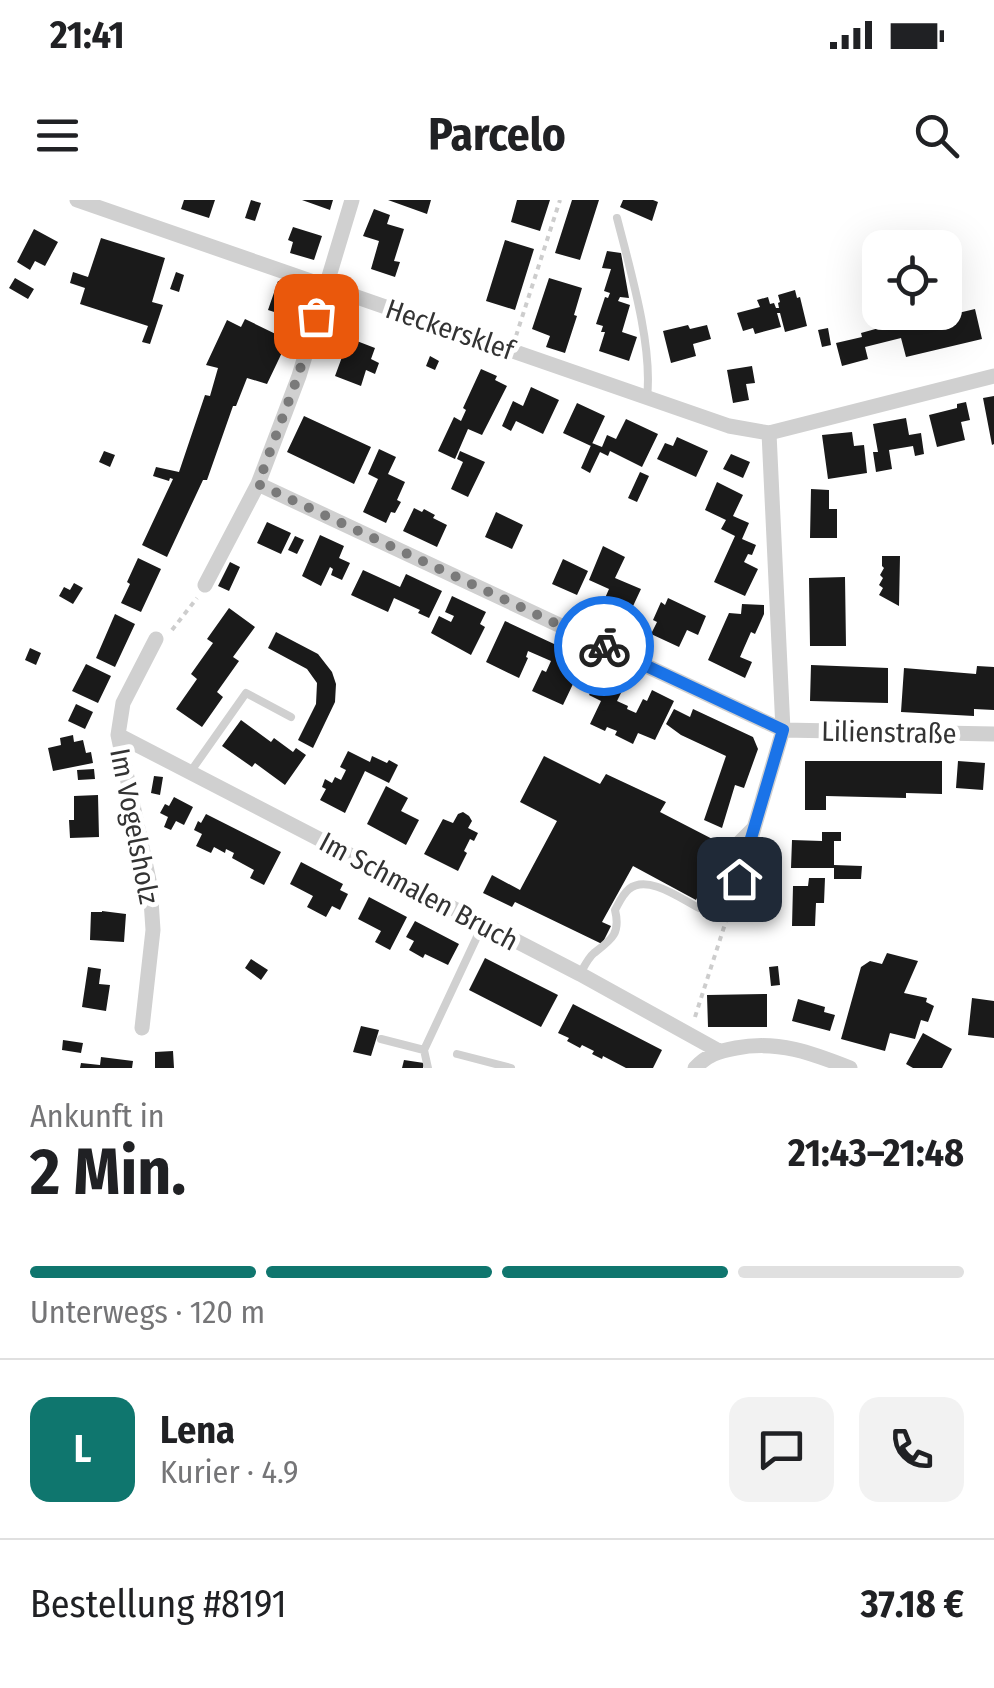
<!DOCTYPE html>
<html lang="de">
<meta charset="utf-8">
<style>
:root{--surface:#fff;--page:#f2f2f2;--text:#202124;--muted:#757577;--line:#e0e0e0;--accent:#0f766e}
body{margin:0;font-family:"Fira Sans Condensed",sans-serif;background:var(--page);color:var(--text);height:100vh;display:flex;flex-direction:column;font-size:38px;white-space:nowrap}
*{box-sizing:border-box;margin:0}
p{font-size:32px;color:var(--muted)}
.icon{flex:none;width:55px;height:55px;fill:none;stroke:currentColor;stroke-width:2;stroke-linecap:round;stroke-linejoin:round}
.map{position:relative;height:868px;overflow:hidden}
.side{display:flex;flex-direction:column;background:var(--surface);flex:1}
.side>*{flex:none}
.buttons{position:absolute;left:862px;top:30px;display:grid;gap:20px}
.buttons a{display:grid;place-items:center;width:100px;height:100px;border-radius:20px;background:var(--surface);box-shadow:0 10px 40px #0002;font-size:50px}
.pin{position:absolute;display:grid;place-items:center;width:85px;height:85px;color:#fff;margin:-42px;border-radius:20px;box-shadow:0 5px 15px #0006}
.courier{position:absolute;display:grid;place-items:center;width:100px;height:100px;margin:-50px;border:8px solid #1a73e8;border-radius:50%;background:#fff;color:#222;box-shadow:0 2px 12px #0007}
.head em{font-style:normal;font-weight:700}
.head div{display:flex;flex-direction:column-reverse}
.head{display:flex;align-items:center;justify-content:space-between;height:170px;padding:0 30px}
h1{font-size:65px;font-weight:700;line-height:75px}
.bar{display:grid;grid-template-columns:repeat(4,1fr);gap:15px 10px;align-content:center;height:120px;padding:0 30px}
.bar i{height:12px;border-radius:8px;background:var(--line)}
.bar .selected{background:var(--accent)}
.bar p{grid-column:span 4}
.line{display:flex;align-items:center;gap:25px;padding:0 30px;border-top:2px solid var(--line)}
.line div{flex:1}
.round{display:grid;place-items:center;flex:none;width:105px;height:105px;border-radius:20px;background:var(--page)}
.status{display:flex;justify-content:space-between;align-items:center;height:70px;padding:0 50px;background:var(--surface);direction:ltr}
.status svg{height:28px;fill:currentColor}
header{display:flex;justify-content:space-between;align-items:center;height:130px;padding:0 30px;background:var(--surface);font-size:45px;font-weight:700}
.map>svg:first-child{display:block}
.building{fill:#1a1a1a}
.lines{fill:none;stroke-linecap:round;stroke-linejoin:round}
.path{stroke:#cdcdcd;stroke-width:4;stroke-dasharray:5 5;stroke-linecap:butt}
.service{stroke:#d0d0d0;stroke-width:8}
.minor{stroke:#d0d0d0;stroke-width:15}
.done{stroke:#7a7a7a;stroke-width:10;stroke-dasharray:0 18}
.route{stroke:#1a73e8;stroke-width:12}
.labels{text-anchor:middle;stroke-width:10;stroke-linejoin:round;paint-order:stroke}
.street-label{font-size:28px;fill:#333;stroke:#fff}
</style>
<div class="status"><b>21:41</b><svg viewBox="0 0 49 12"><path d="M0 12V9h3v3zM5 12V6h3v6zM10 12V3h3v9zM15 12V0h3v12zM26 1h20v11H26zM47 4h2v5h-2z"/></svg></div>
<header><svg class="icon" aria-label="menu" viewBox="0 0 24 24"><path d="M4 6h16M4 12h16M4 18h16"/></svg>Parcelo<svg class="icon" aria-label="search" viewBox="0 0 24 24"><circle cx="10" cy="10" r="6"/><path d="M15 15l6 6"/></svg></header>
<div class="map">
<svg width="994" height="868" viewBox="0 0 994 868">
<rect width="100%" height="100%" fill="#fff"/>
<path class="building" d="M 184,0 L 215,0 L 209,18 L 181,9 Z
M 251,0 L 261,3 L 255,21 L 245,18 Z
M 302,0 L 333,0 L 330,10 Z
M 388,0 L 431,0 L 427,14 Z
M 517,0 L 550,0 L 540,31 L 511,22 Z
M 572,0 L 599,0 L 580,60 L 555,53 Z
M 623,0 L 653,0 L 658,2 L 652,21 L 620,7 Z
M 374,9 L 390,15 L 387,24 L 404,29 L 394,61 L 400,62 L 395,77 L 371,69 L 379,41 L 363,36 Z
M 293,27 L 322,36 L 314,60 L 290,53 L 293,42 L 288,40 Z
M 34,29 L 58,42 L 45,66 L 35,61 L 30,70 L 17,62 Z
M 101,38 L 165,58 L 152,102 L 163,105 L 150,144 L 142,142 L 148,126 L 80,104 L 85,88 L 70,83 L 73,72 L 88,77 Z
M 505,40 L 534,49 L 515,110 L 486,101 Z
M 607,51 L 621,53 L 629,98 L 620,97 L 618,101 L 630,105 L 622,132 L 637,137 L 629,161 L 599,151 L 605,132 L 601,132 L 603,126 L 596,124 L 605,97 L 608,98 L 610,93 L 604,91 L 611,69 L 602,68 Z
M 176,72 L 184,75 L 179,92 L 170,89 Z
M 15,78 L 34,89 L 28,99 L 9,88 Z
M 549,78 L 582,88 L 574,115 L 577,116 L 565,153 L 546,147 L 550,136 L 532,129 Z
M 278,81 L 305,89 L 296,119 L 268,110 Z
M 795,90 L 797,98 L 800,97 L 807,126 L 785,132 L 780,113 L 777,113 L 781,127 L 755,134 L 753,128 L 743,131 L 737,113 L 760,107 L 757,100 L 768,97 L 770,104 L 774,103 L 776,108 L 779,108 L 778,103 L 780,102 L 778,95 Z
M 975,109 L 982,139 L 906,157 L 901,138 L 865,147 L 868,159 L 842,166 L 836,143 L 862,137 L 861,133 L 897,123 L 899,127 Z
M 245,119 L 288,140 L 267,184 L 247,178 L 236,206 L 233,206 L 207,280 L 203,280 L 167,357 L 142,345 L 173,279 L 170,278 L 169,281 L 153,276 L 156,267 L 179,272 L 205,195 L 210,196 L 218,168 L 206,165 L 227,120 L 241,127 Z
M 688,125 L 690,129 L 707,125 L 711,139 L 693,144 L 696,156 L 671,163 L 663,131 Z
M 828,128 L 831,145 L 822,147 L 818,130 Z
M 349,138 L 375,148 L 371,159 L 379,163 L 375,174 L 366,170 L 361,186 L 335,176 Z
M 430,156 L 439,161 L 435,170 L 426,166 Z
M 752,166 L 755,183 L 746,184 L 749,200 L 733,203 L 727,170 Z
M 481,169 L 497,176 L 495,180 L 507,186 L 482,235 L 468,229 L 455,259 L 438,251 L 454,217 L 461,221 L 466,210 L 463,208 Z
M 531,187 L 559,200 L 543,234 L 516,221 L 511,231 L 502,226 L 513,201 L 523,206 Z
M 994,196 L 994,244 L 992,245 L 983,198 Z
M 966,202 L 970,220 L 961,222 L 965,240 L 937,247 L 929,215 L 957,208 L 957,204 Z
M 577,203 L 605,216 L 591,246 L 563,233 Z
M 304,216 L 371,247 L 354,284 L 287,252 Z
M 906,218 L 909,235 L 921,233 L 924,254 L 915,256 L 913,246 L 889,250 L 892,269 L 876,272 L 873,252 L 878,252 L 873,224 Z
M 626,219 L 658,234 L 642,267 L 610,251 L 608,256 L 600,252 L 590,273 L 581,268 L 592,243 L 602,247 L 607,235 L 616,239 Z
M 852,232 L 854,246 L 864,245 L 867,273 L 828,279 L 822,235 Z
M 677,237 L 708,251 L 696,277 L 657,259 L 665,243 L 673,246 Z
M 379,249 L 396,257 L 388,274 L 405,282 L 397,300 L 401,302 L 395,313 L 391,312 L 386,323 L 363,312 L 378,279 L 368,274 Z
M 104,251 L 115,255 L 110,267 L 99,262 Z
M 460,251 L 485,262 L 468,297 L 451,289 L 463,262 L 457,259 Z
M 731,254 L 750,262 L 743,278 L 723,269 Z
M 640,272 L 649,276 L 637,302 L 628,298 Z
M 717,282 L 743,295 L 733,316 L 749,323 L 742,339 L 756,345 L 752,355 L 748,354 L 744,362 L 758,369 L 745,396 L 714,382 L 735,336 L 721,329 L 726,320 L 705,310 Z
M 811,289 L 829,290 L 829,309 L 837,309 L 837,338 L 810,338 Z
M 414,308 L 422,312 L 424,309 L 435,315 L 433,318 L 447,325 L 437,347 L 403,331 Z
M 496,312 L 523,325 L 512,349 L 485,337 Z
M 267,322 L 291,333 L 281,354 L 257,343 Z
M 320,335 L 344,346 L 339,358 L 350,363 L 342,380 L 331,375 L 333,369 L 330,367 L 321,386 L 302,376 Z
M 295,336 L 304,340 L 297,354 L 288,350 Z
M 603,346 L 625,357 L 615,378 L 641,389 L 627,419 L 601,407 L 609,389 L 589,380 Z
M 882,356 L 900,356 L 899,406 L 879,395 L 883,388 L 879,385 L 883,378 L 880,375 L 884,368 L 882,366 Z
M 138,358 L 161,369 L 141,412 L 121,403 L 130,384 L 127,382 Z
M 563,359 L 588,371 L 577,395 L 552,384 Z
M 230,362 L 240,367 L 229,391 L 218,386 Z
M 363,370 L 400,387 L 406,374 L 442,391 L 429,418 L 418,413 L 420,410 L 394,398 L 388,412 L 351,395 Z
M 845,377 L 846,446 L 810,446 L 809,378 Z
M 74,383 L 83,388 L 73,404 L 59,396 L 64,387 L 70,390 Z
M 452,396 L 486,412 L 480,424 L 485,427 L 471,455 L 431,433 L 439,416 L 451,422 L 454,416 L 445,412 Z
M 668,398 L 706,416 L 698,435 L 687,430 L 679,447 L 651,434 L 657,422 L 653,420 L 661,402 L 665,405 Z
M 742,404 L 764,405 L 764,414 L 755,434 L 751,432 L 740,457 L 752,462 L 745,478 L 708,460 L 729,413 L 741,414 Z
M 229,408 L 255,427 L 233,457 L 239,461 L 217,492 L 223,497 L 202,527 L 176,509 L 197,479 L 191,474 L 213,443 L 207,439 Z
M 115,414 L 135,424 L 115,467 L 96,458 Z
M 505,421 L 582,457 L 570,482 L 573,484 L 563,505 L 532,491 L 542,470 L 546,472 L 551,461 L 528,451 L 526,457 L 528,458 L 519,478 L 486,462 Z
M 276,432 L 318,454 L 332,472 L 336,484 L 335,502 L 313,548 L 298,540 L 316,504 L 317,483 L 307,469 L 268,448 Z
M 30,448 L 41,453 L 36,465 L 25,460 Z
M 86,464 L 111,476 L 98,503 L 72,491 Z
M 811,465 L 888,468 L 888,503 L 810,501 Z
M 977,466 L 994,467 L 994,510 L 974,509 L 974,516 L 901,512 L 904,468 L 976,474 Z
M 603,468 L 628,479 L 617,501 L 628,506 L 627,509 L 636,513 L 643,499 L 647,501 L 652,490 L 674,501 L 655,540 L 638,533 L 633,544 L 615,535 L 617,531 L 607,527 L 605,531 L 590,524 L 601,501 L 589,495 L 591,491 L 587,489 L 593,477 L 598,479 Z
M 76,504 L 93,512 L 85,529 L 68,521 Z
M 674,509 L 690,517 L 693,509 L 753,537 L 758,549 L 744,588 L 735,585 L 722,628 L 704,620 L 726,556 L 681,535 L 666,524 Z
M 241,520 L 271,542 L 274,538 L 293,552 L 296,548 L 306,555 L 285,585 L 255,563 L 252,567 L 222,546 Z
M 73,535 L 74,542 L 83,540 L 86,553 L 91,552 L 93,563 L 53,571 L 48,548 L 61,545 L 60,538 Z
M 348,551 L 370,562 L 372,556 L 387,563 L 389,560 L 398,565 L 389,583 L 365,571 L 345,613 L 320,600 L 326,589 L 322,587 L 325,579 L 332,583 L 335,577 L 341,580 L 346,570 L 340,567 Z
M 544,556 L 600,584 L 606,574 L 666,602 L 660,612 L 724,645 L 696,700 L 633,666 L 602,722 L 611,726 L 602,744 L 515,702 L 512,707 L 483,693 L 492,675 L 520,690 L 557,621 L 520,602 Z
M 805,561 L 942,561 L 942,594 L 906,593 L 906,598 L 826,596 L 826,610 L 805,610 Z
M 958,561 L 985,563 L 983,590 L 956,588 Z
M 94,569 L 95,579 L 78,580 L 77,570 Z
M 154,576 L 163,577 L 160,595 L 151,593 Z
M 386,586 L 408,598 L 401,611 L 419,620 L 406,645 L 367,624 Z
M 98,595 L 99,637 L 70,638 L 69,620 L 74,620 L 74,596 Z
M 174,597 L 193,607 L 184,625 L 176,621 L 171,630 L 164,627 L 168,617 L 160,613 L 165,604 L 169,606 Z
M 463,612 L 469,616 L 472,621 L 468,628 L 478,633 L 474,641 L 470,639 L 464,651 L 467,653 L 458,671 L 424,654 L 443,619 L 453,623 L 458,614 Z
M 206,614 L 281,652 L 264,685 L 250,678 L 254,670 L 232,658 L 234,653 L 226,649 L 225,653 L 214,647 L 211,653 L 196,646 L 202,634 L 194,630 L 198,621 L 201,623 Z
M 822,632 L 841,632 L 841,641 L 834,641 L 834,668 L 791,668 L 792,640 L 822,641 Z
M 301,662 L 343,684 L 340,690 L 348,694 L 340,710 L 332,706 L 326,717 L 307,707 L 313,696 L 290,684 Z
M 834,665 L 862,666 L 861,679 L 834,679 Z
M 809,678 L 825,678 L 824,703 L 816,703 L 815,726 L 792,726 L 793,686 L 808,686 Z
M 749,688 L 759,691 L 755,703 L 746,700 Z
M 369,697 L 407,717 L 390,750 L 375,742 L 381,731 L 358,719 Z
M 102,711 L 126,714 L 124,742 L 90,740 L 91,712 L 102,712 Z
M 415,721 L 459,744 L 448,765 L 425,754 L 423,758 L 409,750 L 414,741 L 406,737 Z
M 887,753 L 918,761 L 904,793 L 927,798 L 926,802 L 934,806 L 928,822 L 921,820 L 915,839 L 890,833 L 885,851 L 841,839 L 861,767 L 870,761 L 882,764 Z
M 485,758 L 558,795 L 541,827 L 469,790 Z
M 251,759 L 268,770 L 261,780 L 245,768 Z
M 778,766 L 780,785 L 771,786 L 769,767 Z
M 88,767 L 101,769 L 99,784 L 110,785 L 106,811 L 82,807 Z
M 767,794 L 767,827 L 708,827 L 707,795 Z
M 972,798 L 994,801 L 994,838 L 968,835 Z
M 798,799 L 825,807 L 824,812 L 835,815 L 830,831 L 792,821 Z
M 573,804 L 662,850 L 653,868 L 626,868 L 603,856 L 602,859 L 592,854 L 594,851 L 582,845 L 580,848 L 567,841 L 569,838 L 558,833 Z
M 361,826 L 379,830 L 371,856 L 353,852 Z
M 923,833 L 952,849 L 942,868 L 913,868 L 906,864 Z
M 63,840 L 83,843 L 81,853 L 62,850 Z
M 173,851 L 174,868 L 155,868 L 155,852 Z
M 101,857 L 133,861 L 132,868 L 80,868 L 81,863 L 100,865 Z
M 404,860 L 424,863 L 423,868 L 402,868 Z"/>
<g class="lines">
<path class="path" d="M 516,136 L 560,0
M 172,430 L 197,398
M 695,817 L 735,693"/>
<path class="service" d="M 617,18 C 630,69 653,146 647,197
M 191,571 L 246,493 L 291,517
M 580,774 C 584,767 588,758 594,753 C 611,740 621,734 615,710 C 619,703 622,695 629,689 C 648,674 681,699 699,708 L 729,648 L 752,625
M 381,839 L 424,850
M 457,854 L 511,868
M 428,868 L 424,850 L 483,724"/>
<path class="minor" d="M 77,0 L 729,226 L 769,233 L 994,176
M 258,284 L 783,530 L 994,534
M 205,385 L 258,284 L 299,176 L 352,0
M 118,535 L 580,774 L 719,851
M 739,679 L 783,530 L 769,233
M 142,828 L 153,730 L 150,685 L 118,535 L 123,503 L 156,439
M 695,868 C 707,855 719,851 736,848 C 778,840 812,853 850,868"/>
</g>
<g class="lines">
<path class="done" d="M 316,116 L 298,176 L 258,284 L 604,446"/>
<path class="route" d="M 604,446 L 783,530 L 739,679"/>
</g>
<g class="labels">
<g class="street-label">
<text transform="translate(450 129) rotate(19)" y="10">Heckersklef</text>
<text transform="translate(889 532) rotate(1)" y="10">Lilienstraße</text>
<text transform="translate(135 626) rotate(79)" y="10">Im Vogelsholz</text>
<text transform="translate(419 691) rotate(28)" y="10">Im Schmalen Bruch</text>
</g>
</g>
</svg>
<div class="buttons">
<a><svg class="icon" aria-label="locate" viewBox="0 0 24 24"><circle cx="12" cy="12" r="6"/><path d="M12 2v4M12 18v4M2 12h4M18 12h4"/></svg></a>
</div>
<div class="pin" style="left:316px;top:116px;background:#ea580c"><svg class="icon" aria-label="bag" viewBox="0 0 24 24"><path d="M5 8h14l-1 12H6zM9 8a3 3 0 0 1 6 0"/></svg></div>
<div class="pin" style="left:739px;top:679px;background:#1f2937"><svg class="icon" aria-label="home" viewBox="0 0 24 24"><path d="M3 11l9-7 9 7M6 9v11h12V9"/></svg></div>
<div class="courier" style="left:604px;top:446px"><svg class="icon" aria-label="bike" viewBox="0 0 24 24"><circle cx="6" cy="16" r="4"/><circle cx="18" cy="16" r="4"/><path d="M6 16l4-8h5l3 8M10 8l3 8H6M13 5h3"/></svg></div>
</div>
<section class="side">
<div class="head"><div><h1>2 Min.</h1><p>Ankunft in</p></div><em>21:43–21:48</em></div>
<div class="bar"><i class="selected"></i><i class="selected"></i><i class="selected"></i><i></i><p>Unterwegs · 120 m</p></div>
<div class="line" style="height:180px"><b class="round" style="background:var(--accent);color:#fff">L</b><div><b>Lena</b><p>Kurier · 4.9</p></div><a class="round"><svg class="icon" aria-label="chat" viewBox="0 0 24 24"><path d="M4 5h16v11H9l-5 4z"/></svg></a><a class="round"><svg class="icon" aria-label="phone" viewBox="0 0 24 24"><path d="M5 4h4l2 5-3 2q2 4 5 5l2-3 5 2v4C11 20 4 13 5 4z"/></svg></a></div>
<div class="line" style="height:130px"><div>Bestellung #8191</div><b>37.18 €</b></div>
</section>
